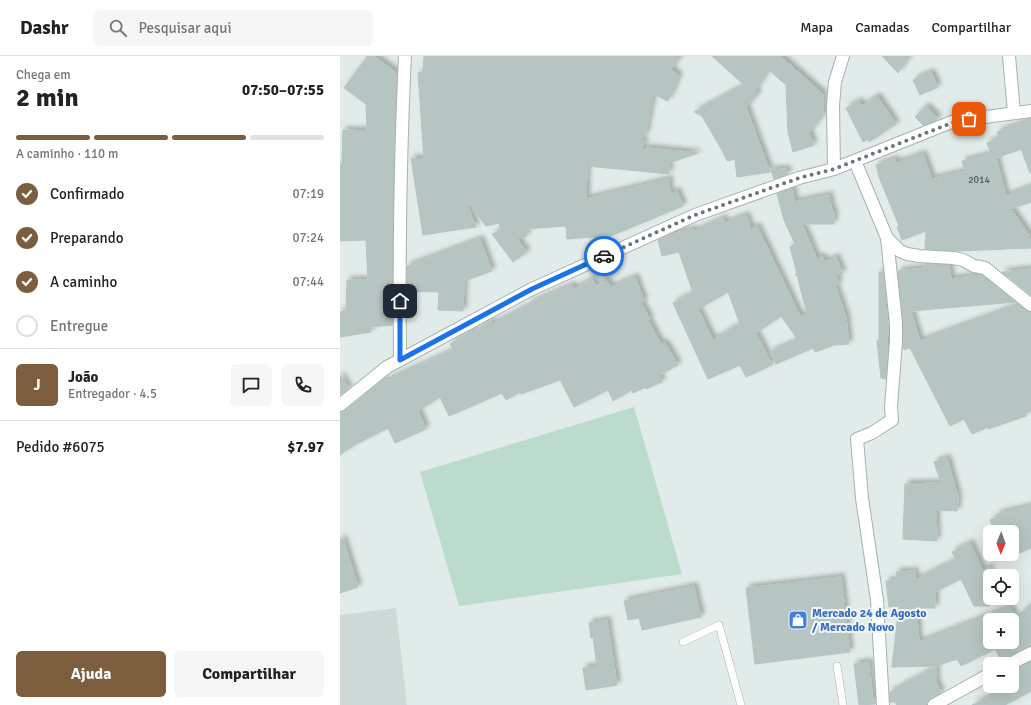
<!DOCTYPE html>
<html lang="pt">
<meta charset="utf-8">
<style>
:root{--surface:#fff;--page:#f6f6f6;--text:#222;--muted:#767676;--line:#e0e0e0;--accent:#7c5d3e}
body{margin:0;font-family:Signika,sans-serif;background:var(--page);color:var(--text);height:100vh;display:flex;flex-direction:column;font-size:15px;white-space:nowrap}
*{box-sizing:border-box;margin:0}
p{font-size:13px;color:var(--muted)}
.icon{flex:none;width:22px;height:22px;fill:none;stroke:currentColor;stroke-width:2;stroke-linecap:round;stroke-linejoin:round}
.map{position:relative;flex:1;overflow:hidden}
.sheet{display:flex;flex-direction:column;background:var(--surface);width:340px}
.sheet>*{flex:none}
.needle{width:26px;rotate:181deg}
.buttons{position:absolute;left:643px;top:469px;display:grid;gap:8px}
.buttons a{display:grid;place-items:center;width:36px;height:36px;border-radius:6px;background:var(--surface);box-shadow:0 4px 16px #0002;font-size:20px}
.pin{position:absolute;display:grid;place-items:center;width:34px;height:34px;color:#fff;margin:-17px;border-radius:8px;box-shadow:0 2px 6px #0006}
.courier{position:absolute;display:grid;place-items:center;width:40px;height:40px;margin:-20px;border:3px solid #1a73e8;border-radius:50%;background:#fff;color:#222;box-shadow:0 1px 5px #0007}
.overview em{font-style:normal;font-weight:700}
.overview div{display:flex;flex-direction:column-reverse}
.overview{display:flex;align-items:center;justify-content:space-between;height:68px;padding:0 16px}
h1{font-size:26px;font-weight:700;line-height:30px}
.bar{display:grid;grid-template-columns:repeat(4,1fr);gap:6px 4px;align-content:center;height:48px;padding:0 16px}
.bar i{height:5px;border-radius:3px;background:var(--line)}
.bar .current{background:var(--accent)}
.bar p{grid-column:span 4}
.line{display:flex;align-items:center;gap:10px;padding:0 16px;border-top:1px solid var(--line)}
.line div{flex:1}
.round{display:grid;place-items:center;flex:none;width:42px;height:42px;border-radius:6px;background:var(--page)}
ol{padding:0 16px;list-style:none}
li{display:flex;align-items:center;gap:12px;height:44px}
li p{margin-inline-start:auto}
li .icon{padding:4px;border-radius:50%;background:var(--accent);color:#fff;stroke-width:4}
li:last-child{color:var(--muted)}
li i{width:22px;height:22px;border:2px solid var(--line);border-radius:50%}
.button{display:flex;gap:8px;margin-top:auto;padding:8px 16px}
.button a{flex:1;height:46px;border-radius:6px;background:var(--accent);color:#fff;font-size:16px;font-weight:700;line-height:46px;text-align:center}
.button a+a{background:var(--page);color:var(--text)}
header{display:flex;align-items:center;gap:24px;box-sizing:border-box;height:56px;padding:0 20px;background:var(--surface);border-bottom:1px solid var(--line)}
header strong{font-size:19px}
nav{display:flex;gap:22px;margin-inline-start:auto;font-size:14px}
.search{width:280px;height:36px;background:var(--page);display:flex;align-items:center;gap:10px;box-sizing:border-box;padding:0 14px;border-radius:6px;color:var(--muted);font-size:15px}
main{display:flex;flex:1;min-height:0}
.map>svg:first-child{display:block}
.built{fill:#cfdad8}
.green{fill:#bbdbcc}
.building{fill:#b6c5c2;stroke:#b4c4c1;fill-rule:evenodd;filter:url(#shadow)}
.lines{fill:none;stroke-linecap:round;stroke-linejoin:round}
.lane-casing{stroke:#a4b2b1;stroke-width:8}
.street-casing{stroke:#a4b2b1;stroke-width:14}
.lane{stroke:#fff;stroke-width:7}
.street{stroke:#fff;stroke-width:12}
.done{stroke:#657877;stroke-width:4;stroke-dasharray:0 7.2}
.route{stroke:#1a73e8;stroke-width:5}
.labels{text-anchor:middle;stroke-width:4;stroke-linejoin:round;paint-order:stroke}
.number-label{font-size:10px;fill:#475d5c}
.shop-label{font-size:12px;font-weight:bold;fill:#366cbe;stroke:#f1f7f6;text-anchor:start}
</style>
<header>
<strong>Dashr</strong>
<div class="search"><svg class="icon" aria-label="search" viewBox="0 0 24 24"><circle cx="10" cy="10" r="6"/><path d="M15 15l6 6"/></svg>Pesquisar aqui</div>
<nav><a>Mapa</a><a>Camadas</a><a>Compartilhar</a></nav>
</header>
<main>
<section class="sheet">
<div class="overview"><div><h1>2 min</h1><p>Chega em</p></div><em>07:50–07:55</em></div>
<div class="bar"><i class="current"></i><i class="current"></i><i class="current"></i><i></i><p>A caminho · 110 m</p></div>
<ol>
<li><svg class="icon" aria-label="check" viewBox="0 0 24 24"><path d="M5 12l5 5 9-10"/></svg>Confirmado<p>07:19</p></li>
<li><svg class="icon" aria-label="check" viewBox="0 0 24 24"><path d="M5 12l5 5 9-10"/></svg>Preparando<p>07:24</p></li>
<li><svg class="icon" aria-label="check" viewBox="0 0 24 24"><path d="M5 12l5 5 9-10"/></svg>A caminho<p>07:44</p></li>
<li><i></i>Entregue</li>
</ol>
<div class="line" style="height:72px"><b class="round" style="background:var(--accent);color:#fff">J</b><div><b>João</b><p>Entregador · 4.5</p></div><a class="round"><svg class="icon" aria-label="chat" viewBox="0 0 24 24"><path d="M4 5h16v11H9l-5 4z"/></svg></a><a class="round"><svg class="icon" aria-label="phone" viewBox="0 0 24 24"><path d="M5 4h4l2 5-3 2q2 4 5 5l2-3 5 2v4C11 20 4 13 5 4z"/></svg></a></div>
<div class="line" style="height:52px"><div>Pedido #6075</div><b>$7.97</b></div>
<div class="button"><a>Ajuda</a><a>Compartilhar</a></div>
</section>
<div class="map">
<svg width="691" height="649" viewBox="0 0 691 649">
<defs>
<filter id="shadow"><feDropShadow dx="3.5" dy="-3.5" stdDeviation="2" flood-color="#0004"/></filter>
</defs>
<rect width="100%" height="100%" fill="#e1ebe9"/>
<path class="built" d="M 56,552 L 67,649 L 0,649 L 0,559 Z"/>
<path class="green" d="M 294,351 L 342,518 L 119,550 L 80,416 Z"/>
<path class="building" d="M 28,0 L 34,0 L 57,17 L 53,152 L 52,269 L 30,271 L 31,276 L 0,281 L 0,256 L 6,255 L 7,224 L 28,224 L 26,184 L 0,185 L 0,108 L 2,108 L 3,74 L 27,75 L 26,48 L 4,32 Z
M 84,0 L 341,0 L 331,13 L 339,20 L 328,45 L 313,38 L 306,77 L 298,87 L 305,84 L 301,96 L 307,92 L 358,97 L 329,107 L 329,118 L 247,110 L 246,143 L 329,123 L 330,138 L 337,135 L 343,150 L 256,186 L 254,181 L 227,183 L 226,170 L 185,173 L 187,180 L 177,183 L 187,196 L 173,206 L 152,178 L 161,175 L 159,167 L 146,170 L 125,143 L 136,171 L 83,179 L 71,102 L 84,103 L 78,17 L 83,16 Z
M 372,0 L 440,0 L 483,38 L 483,59 L 469,77 L 474,89 L 453,96 L 448,76 L 446,29 L 429,14 L 415,35 L 418,38 L 406,51 L 430,116 L 397,121 L 395,103 L 387,105 L 383,96 L 362,60 L 354,56 L 404,29 Z
M 542,0 L 570,0 L 558,17 Z
M 591,16 L 598,31 L 580,39 L 573,24 Z
M 537,40 L 556,68 L 529,86 L 528,83 L 523,86 L 506,52 L 519,45 L 522,50 Z
M 586,50 L 598,62 L 595,65 L 583,69 L 575,61 Z
M 691,64 L 691,117 L 690,117 L 681,93 L 656,102 L 666,140 L 691,130 L 691,146 L 671,153 L 691,182 L 691,192 L 618,195 L 585,193 L 586,175 L 562,184 L 557,171 L 559,170 L 539,121 L 536,109 L 555,103 L 556,107 L 583,98 L 592,123 L 625,115 L 622,105 L 651,98 L 647,87 L 660,82 L 657,76 Z
M 447,113 L 448,118 L 434,123 L 431,114 Z
M 452,132 L 455,146 L 489,139 L 492,155 L 494,155 L 494,168 L 462,168 L 477,203 L 482,200 L 485,206 L 496,201 L 503,218 L 496,218 L 499,228 L 495,229 L 506,261 L 509,288 L 494,289 L 475,296 L 473,292 L 436,308 L 430,296 L 458,284 L 441,260 L 416,277 L 432,309 L 406,321 L 400,309 L 368,323 L 333,247 L 353,237 L 339,196 L 322,200 L 318,184 L 329,179 L 353,173 L 353,176 L 383,162 L 385,167 L 406,159 L 411,173 L 417,170 L 460,260 L 467,258 L 457,219 L 455,219 L 457,217 L 450,191 L 455,188 L 444,164 L 437,138 ZM 388,236 L 400,268 L 373,284 L 358,253 Z
M 140,183 L 152,215 L 124,225 L 123,255 L 98,254 L 99,236 L 67,235 L 67,210 Z
M 585,208 L 609,209 L 611,223 L 642,219 L 676,246 L 571,255 L 580,285 L 679,249 L 687,255 L 691,256 L 691,355 L 685,356 L 686,360 L 648,373 L 648,371 L 632,378 L 624,363 L 610,370 L 570,292 L 564,294 L 563,292 L 563,266 L 558,215 L 585,212 Z
M 691,213 L 691,239 L 662,216 Z
M 539,216 L 543,216 L 548,267 L 546,323 L 541,322 L 537,285 L 539,285 Z
M 295,221 L 304,245 L 301,247 L 310,263 L 308,264 L 321,288 L 325,287 L 338,309 L 319,319 L 322,326 L 306,333 L 306,331 L 293,337 L 292,334 L 273,345 L 268,334 L 234,351 L 220,324 L 181,338 L 180,336 L 166,344 L 162,337 L 109,360 L 100,341 L 78,355 L 86,373 L 55,387 L 48,372 L 11,391 L 0,399 L 0,356 L 5,355 L 42,325 L 43,326 L 114,294 L 110,288 L 132,275 L 133,276 L 151,265 L 152,268 L 190,249 L 189,247 L 232,229 L 234,233 L 252,223 L 256,230 L 266,224 L 271,231 Z
M 0,319 L 9,332 L 0,339 Z
M 607,402 L 618,441 L 617,455 L 596,454 L 597,485 L 563,483 L 565,428 L 601,427 L 594,406 Z
M 691,450 L 691,492 L 667,502 L 665,498 L 672,498 L 672,476 L 655,476 L 650,464 L 658,461 L 657,458 Z
M 0,483 L 3,483 L 18,531 L 0,537 Z
M 630,487 L 643,515 L 650,511 L 650,550 L 634,550 L 621,523 L 595,536 L 595,552 L 576,552 L 579,586 L 670,551 L 676,563 L 691,548 L 691,590 L 667,601 L 664,604 L 663,608 L 655,593 L 621,610 L 617,603 L 596,610 L 552,611 L 559,550 L 549,551 L 546,525 L 557,524 L 556,516 L 575,515 L 575,524 L 616,504 L 612,496 ZM 650,564 L 672,564 L 672,586 L 650,586 Z
M 501,521 L 510,596 L 415,608 L 406,532 Z
M 354,530 L 361,561 L 302,574 L 299,562 L 288,564 L 284,545 Z
M 267,564 L 277,629 L 246,634 L 243,612 L 257,610 L 253,581 L 251,582 L 249,567 Z
M 691,605 L 691,635 L 665,649 L 632,649 L 672,630 L 672,615 Z
M 529,606 L 533,645 L 535,644 L 535,648 L 519,649 L 514,608 Z
M 596,611 L 596,625 L 601,637 L 590,643 L 587,649 L 557,649 L 555,646 L 550,646 L 550,636 Z"/>
<g class="lines">
<g class="lane-casing">
<path id="lane" d="M 343,586 L 379,569 L 401,649
M 497,610 L 503,649"/>
</g>
<g class="street-casing">
<path id="street" d="M 669,0 L 674,57
M 515,105 L 547,182 L 556,267 L 556,285 L 551,351 L 552,364 L 532,377 L 517,383 L 522,442 L 537,544 L 543,649
M 494,113 L 493,49 L 495,26 L 503,0
M 547,182 L 560,195 L 567,198 L 579,200 L 613,202 L 623,204 L 634,210 L 645,212 L 691,249
M 60,304 C 59,203 60,101 65,0
M 0,349 L 47,311 L 192,233 L 355,159 L 459,122 L 494,113 L 614,65 L 691,55
M 670,608 L 691,597
M 594,649 L 650,618"/>
</g>
<use href="#lane" class="lane"/>
<use href="#street" class="street"/>
</g>
<g class="lines">
<path class="done" d="M 264,200 L 355,159 L 459,122 L 494,113 L 614,66 L 629,63"/>
<path class="route" d="M 60,245 L 60,304 L 192,233 L 264,200"/>
</g>
<defs>
<g id="shop-square" transform="scale(1)"><rect x="-9" y="-9" width="18" height="18" rx="4" fill="#3f7fe0" stroke="#f1f7f6"/><path d="M-5-2.5h2.3a2.7 3.5 0 0 1 5.4 0H5L5.5 6h-11ZM-1.5-2.5h3a1.5 2.3 0 0 0-3 0Z" fill="#fff"/></g>
</defs>
<g fill-rule="evenodd">
<use href="#shop-square" x="458" y="564"/>
</g>
<g class="labels">
<g class="number-label">
<text x="639" y="127">2014</text>
</g>
<g class="shop-label">
<text x="472" y="561">Mercado 24 de Agosto<tspan x="472" dy="14">/ Mercado Novo</tspan></text>
</g>
</g>
</svg>
<div class="buttons">
<a><svg class="needle" viewBox="-14 -14 28 28"><path d="M0-13l5 13h-10z" fill="#e53935"/><path d="M0 13l5-13h-10z" fill="#767676"/></svg></a>
<a><svg class="icon" aria-label="locate" viewBox="0 0 24 24"><circle cx="12" cy="12" r="6"/><path d="M12 2v4M12 18v4M2 12h4M18 12h4"/></svg></a>
<a>+</a>
<a>−</a>
</div>
<div class="pin" style="left:629px;top:63px;background:#ea580c"><svg class="icon" aria-label="bag" viewBox="0 0 24 24"><path d="M5 8h14l-1 12H6zM9 8a3 3 0 0 1 6 0"/></svg></div>
<div class="pin" style="left:60px;top:245px;background:#1f2937"><svg class="icon" aria-label="home" viewBox="0 0 24 24"><path d="M3 11l9-7 9 7M6 9v11h12V9"/></svg></div>
<div class="courier" style="left:264px;top:200px"><svg class="icon" aria-label="car" viewBox="0 0 24 24"><path d="M5 17H2v-5l4-1 3-4h7l3 4 3 1v5h-3M9 17h6M6 11h13"/><circle cx="7" cy="17" r="2"/><circle cx="17" cy="17" r="2"/></svg></div>
</div>
</main>
